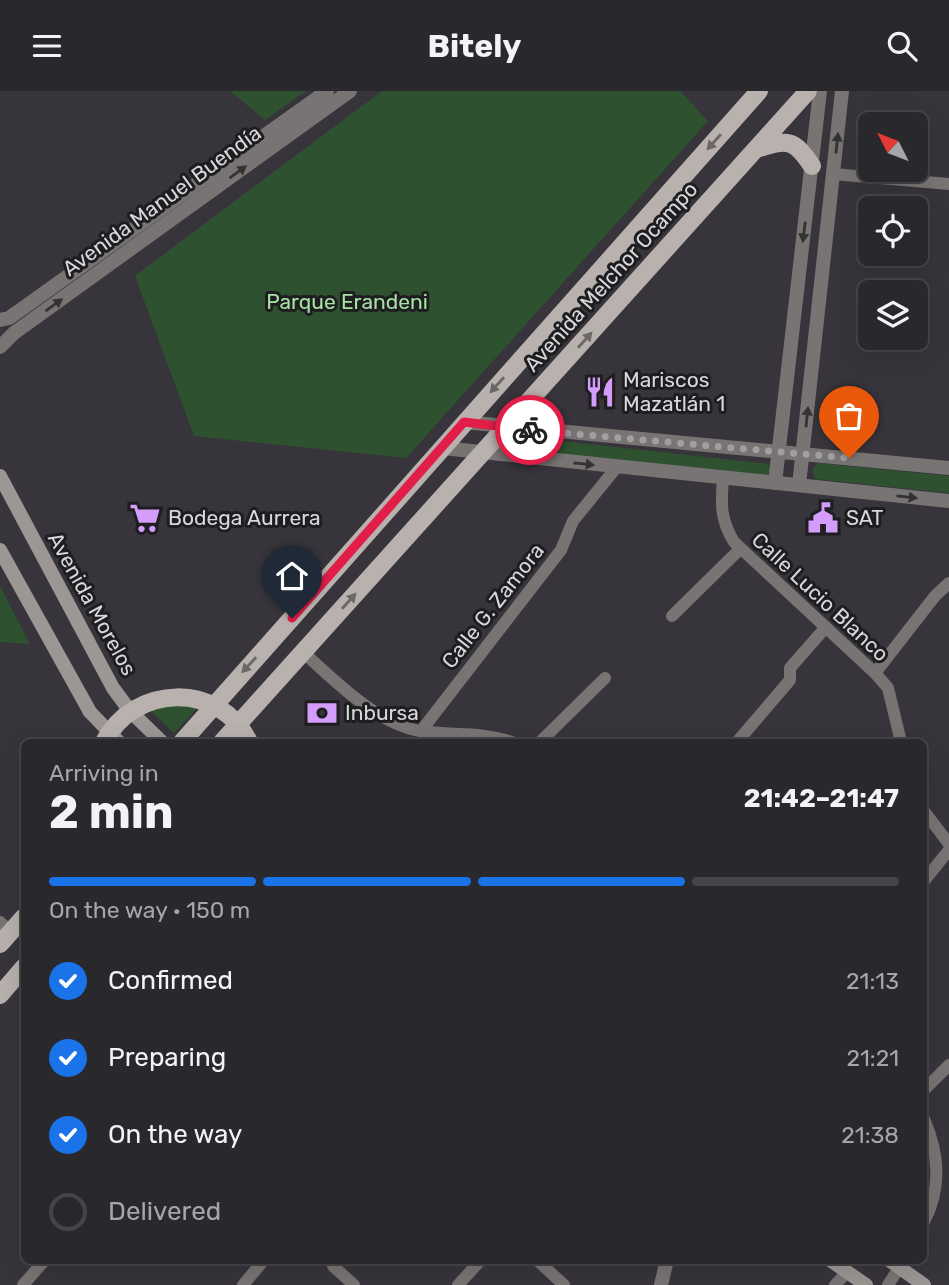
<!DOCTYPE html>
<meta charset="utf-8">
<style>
:root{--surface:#29282c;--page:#313034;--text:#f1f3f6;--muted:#a5a6a9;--line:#454448;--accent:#1a73e8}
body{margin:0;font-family:Rubik,sans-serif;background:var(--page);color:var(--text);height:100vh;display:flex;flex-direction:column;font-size:26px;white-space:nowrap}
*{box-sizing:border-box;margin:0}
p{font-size:23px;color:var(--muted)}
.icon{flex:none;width:38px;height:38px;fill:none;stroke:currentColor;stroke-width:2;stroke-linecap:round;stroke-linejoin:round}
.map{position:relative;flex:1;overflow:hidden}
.panel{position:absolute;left:21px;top:648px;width:906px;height:525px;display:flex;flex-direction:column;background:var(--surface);border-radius:10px;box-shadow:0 7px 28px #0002,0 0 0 2px var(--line)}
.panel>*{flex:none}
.needle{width:46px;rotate:312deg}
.fabs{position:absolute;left:858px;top:21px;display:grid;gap:14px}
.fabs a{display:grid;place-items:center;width:70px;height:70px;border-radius:10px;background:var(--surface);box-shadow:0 7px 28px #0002,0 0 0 2px var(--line);font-size:35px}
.pin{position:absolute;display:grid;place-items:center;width:60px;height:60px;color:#fff;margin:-72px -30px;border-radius:50% 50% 50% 0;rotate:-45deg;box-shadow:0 0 7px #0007}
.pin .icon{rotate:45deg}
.courier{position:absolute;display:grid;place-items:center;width:70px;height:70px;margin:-35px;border:5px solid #e11d48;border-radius:50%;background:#fff;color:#222;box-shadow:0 2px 9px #0007}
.head em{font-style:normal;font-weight:700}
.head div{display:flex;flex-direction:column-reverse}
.head{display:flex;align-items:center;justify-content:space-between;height:119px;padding:0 28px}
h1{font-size:46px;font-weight:700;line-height:52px}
.bar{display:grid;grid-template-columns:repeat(4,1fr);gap:10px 7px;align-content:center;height:84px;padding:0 28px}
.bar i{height:9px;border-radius:5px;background:var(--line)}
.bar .current{background:var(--accent)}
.bar p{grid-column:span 4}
ol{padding:0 28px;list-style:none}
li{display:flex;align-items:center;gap:21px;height:77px}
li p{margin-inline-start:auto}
li .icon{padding:7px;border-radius:50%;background:var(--accent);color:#fff;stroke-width:4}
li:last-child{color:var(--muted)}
li i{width:38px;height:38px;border:4px solid var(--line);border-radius:50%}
header{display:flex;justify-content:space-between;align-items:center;height:91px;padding:0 28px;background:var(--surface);font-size:32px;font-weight:700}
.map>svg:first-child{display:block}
.green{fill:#2e512f}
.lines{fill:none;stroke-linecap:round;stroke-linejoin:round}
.minor{stroke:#787473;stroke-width:12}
.tertiary{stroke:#787473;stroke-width:14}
.secondary{stroke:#9c9794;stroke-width:14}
.primary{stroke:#b8b1ae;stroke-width:18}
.oneway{fill:#6b6766}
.oneway2{fill:#343334}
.done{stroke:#a09ea3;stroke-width:7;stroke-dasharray:0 12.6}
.route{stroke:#e11d48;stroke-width:9}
.labels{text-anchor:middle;stroke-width:6;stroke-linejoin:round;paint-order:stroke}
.street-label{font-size:21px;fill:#d8d7db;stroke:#1e1d1f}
.park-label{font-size:21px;fill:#a5e2a4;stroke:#1e1d1f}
.poi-label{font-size:21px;fill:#d8d7db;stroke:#1e1d1f;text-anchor:start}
</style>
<header><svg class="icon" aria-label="menu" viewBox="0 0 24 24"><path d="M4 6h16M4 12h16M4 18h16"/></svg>Bitely<svg class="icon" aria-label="search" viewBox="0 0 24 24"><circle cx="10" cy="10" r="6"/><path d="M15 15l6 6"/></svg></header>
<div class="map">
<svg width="949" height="1194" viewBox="0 0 949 1194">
<rect width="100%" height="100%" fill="#37353b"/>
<path class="green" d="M 230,0 L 306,0 L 265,29 Z
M 382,0 L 680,0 L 708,30 L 406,367 L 194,345 L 135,185 Z
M 535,347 L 768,373 L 770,375 L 770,381 L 766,385 L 533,359 L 530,351 Z
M 817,372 L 949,385 L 949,402 L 815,388 L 812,380 Z
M 0,495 L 30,553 L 0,551 Z
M 173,613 L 198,616 L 174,642 L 150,619 Z"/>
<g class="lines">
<path class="minor" d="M 833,83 L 949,93
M 723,387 C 721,413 720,428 734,451 L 875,582 L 888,597 L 901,651
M 672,525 L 740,458
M 303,561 C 334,589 377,633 420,640 C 452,645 479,640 512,651
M 875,582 L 935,505 L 949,492
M 421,640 L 561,459 L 573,430 L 616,377
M 540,651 L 605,587
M 737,651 L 790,589 L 790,577 L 826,536
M 924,720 L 949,753
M 924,790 L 949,759
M 0,831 L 12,841
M 924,999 L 949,974
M 924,1028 C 939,1062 942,1097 924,1131
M 333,1169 L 333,1175 L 354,1194
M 537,1169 L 564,1194
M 23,1194 L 45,1169
M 243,1194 L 264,1169
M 458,1194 L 481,1169
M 835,1194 L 847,1181
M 888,1194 L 904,1169"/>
<path class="tertiary" d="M 0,229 L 9,227 L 33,210 L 327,0
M 0,256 L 14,242 L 350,0
M 464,331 L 949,377
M 443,357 L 949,410
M 775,392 L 820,0
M 799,394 L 842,0
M 661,1194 L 667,1169"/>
<path class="secondary" d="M 0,385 L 113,597 L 130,620 L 162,651
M 0,459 L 90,621 L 119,651
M 830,1169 L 866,1194
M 889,1169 L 924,1194"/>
<path class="primary" d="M 756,58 C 787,49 793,46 812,75
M 104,651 C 134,593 220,590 249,651
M 182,651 L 759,0
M 222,651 L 808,0
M 0,853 L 24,826
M 0,904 L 24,876"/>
</g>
<defs><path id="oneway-solid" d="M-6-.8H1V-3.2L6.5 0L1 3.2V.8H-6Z" transform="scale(1.75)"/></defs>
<g class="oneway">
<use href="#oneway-solid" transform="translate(714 51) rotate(132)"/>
<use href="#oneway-solid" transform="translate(585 249) rotate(-48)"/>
<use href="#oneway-solid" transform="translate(497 294) rotate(132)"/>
<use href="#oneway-solid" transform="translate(349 510) rotate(-48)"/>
<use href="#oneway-solid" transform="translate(249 574) rotate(133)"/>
</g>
<g class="oneway2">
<use href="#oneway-solid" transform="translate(837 52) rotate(-84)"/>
<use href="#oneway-solid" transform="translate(238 81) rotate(-36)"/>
<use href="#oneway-solid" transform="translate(804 141) rotate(97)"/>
<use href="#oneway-solid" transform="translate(54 214) rotate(-36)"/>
<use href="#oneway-solid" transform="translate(807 326) rotate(-84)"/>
<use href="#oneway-solid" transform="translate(584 373) rotate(6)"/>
<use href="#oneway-solid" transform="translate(907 406) rotate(6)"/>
</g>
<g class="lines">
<path class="done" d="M 530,339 L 849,367"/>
<path class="route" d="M 292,527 L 464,331 L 530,339"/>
</g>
<defs>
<g id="restaurant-bare" transform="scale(2.415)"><path d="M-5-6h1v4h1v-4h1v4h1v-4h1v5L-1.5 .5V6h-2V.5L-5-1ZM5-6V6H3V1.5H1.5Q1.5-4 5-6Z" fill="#d49cfb" stroke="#1e1d1f" stroke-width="2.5" paint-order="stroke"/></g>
<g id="supermarket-bare" transform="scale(2.415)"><path d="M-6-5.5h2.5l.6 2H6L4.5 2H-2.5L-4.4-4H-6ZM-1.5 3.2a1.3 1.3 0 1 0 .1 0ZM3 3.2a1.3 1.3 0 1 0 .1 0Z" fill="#d49cfb" stroke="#1e1d1f" stroke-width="2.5" paint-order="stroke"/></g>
<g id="civic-bare" transform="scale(2.415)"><path d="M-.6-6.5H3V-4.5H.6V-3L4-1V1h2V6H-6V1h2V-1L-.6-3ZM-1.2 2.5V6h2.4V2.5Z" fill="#d49cfb" stroke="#1e1d1f" stroke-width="2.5" paint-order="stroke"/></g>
<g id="bank-bare" transform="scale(2.415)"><path d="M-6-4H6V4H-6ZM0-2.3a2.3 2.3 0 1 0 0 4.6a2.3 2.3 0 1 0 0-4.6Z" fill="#d49cfb" stroke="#1e1d1f" stroke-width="2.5" paint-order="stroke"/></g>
</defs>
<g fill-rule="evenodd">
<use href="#restaurant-bare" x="600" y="301"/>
<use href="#supermarket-bare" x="145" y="427"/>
<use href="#civic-bare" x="823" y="427"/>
<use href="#bank-bare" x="322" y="622"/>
</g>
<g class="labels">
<g class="street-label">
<text transform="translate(162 110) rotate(-36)" y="7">Avenida Manuel Buendía</text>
<text transform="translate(611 186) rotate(-48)" y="7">Avenida Melchor Ocampo</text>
<text transform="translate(820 506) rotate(43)" y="7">Calle Lucio Blanco</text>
<text transform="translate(92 513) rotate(61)" y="7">Avenida Morelos</text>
<text transform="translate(493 515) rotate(-52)" y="7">Calle G. Zamora</text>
</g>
<g class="park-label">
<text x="347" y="218">Parque Erandeni</text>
</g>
<g class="poi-label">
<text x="623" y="296">Mariscos<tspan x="623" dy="24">Mazatlán 1</tspan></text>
<text x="168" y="434">Bodega Aurrera</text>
<text x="846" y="434">SAT</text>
<text x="345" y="629">Inbursa</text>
</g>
</g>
</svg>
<div class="fabs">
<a><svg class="needle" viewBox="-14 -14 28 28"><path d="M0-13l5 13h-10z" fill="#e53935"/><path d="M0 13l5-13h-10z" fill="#a5a6a9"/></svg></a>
<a><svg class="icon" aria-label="locate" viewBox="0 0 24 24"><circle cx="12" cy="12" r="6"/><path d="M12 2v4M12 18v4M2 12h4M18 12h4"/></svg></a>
<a><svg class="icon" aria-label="layers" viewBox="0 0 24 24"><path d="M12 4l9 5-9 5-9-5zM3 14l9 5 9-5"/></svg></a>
</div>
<div class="pin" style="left:849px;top:367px;background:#ea580c"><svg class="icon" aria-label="bag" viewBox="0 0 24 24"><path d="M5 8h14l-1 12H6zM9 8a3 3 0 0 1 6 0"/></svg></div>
<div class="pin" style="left:292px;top:527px;background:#1f2937"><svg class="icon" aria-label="home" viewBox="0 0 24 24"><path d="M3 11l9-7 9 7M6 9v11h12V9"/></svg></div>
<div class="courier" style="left:530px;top:339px"><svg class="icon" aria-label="bike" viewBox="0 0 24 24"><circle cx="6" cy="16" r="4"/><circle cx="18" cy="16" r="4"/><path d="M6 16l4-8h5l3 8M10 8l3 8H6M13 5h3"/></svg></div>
<section class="panel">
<div class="head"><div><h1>2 min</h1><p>Arriving in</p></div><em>21:42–21:47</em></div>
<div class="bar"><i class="current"></i><i class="current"></i><i class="current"></i><i></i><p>On the way · 150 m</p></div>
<ol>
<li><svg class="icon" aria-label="check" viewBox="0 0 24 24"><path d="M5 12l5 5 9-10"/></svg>Confirmed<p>21:13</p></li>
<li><svg class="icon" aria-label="check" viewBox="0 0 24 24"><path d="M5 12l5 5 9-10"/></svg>Preparing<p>21:21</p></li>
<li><svg class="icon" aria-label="check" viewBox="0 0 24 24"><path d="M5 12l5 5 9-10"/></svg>On the way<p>21:38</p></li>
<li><i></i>Delivered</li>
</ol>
</section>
</div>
